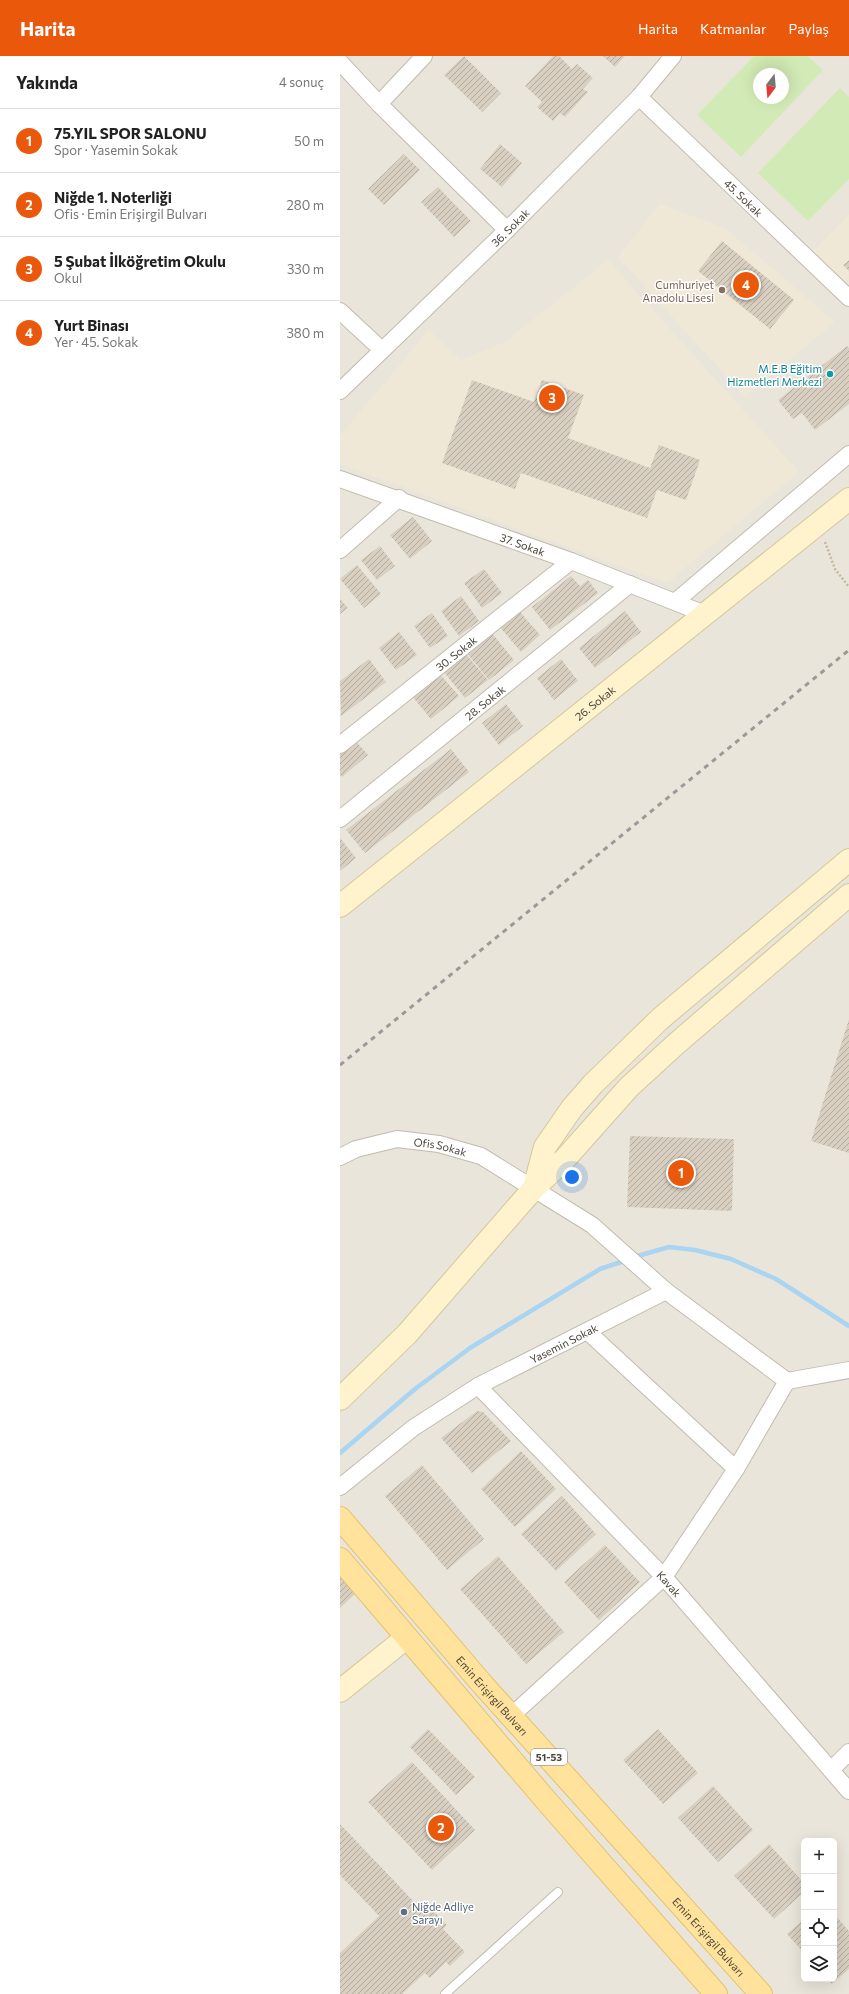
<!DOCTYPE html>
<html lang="tr">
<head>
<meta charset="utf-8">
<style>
  body { margin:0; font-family:Commissioner,sans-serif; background:#f6f6f6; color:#222 }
  .controls { position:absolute; right:12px; bottom:12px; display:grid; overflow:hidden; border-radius:6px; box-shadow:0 4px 16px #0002 }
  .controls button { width:36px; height:36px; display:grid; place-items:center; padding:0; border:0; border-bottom:1px solid #e0e0e0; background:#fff; color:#222; font:20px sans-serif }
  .compass { position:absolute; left:413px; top:12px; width:36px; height:36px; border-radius:50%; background:#fff; box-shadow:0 4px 16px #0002; rotate:196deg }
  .you { position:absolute; left:232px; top:1121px; width:14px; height:14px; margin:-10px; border:3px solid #fff; border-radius:50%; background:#1a73e8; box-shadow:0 0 0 6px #1a73e833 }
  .badge { display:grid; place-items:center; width:26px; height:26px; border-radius:50%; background:#ea580c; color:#fff; font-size:13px; font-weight:700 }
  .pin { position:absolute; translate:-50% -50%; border:2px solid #fff; box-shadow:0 1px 4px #0006 }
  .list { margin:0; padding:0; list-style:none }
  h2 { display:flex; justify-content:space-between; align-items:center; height:52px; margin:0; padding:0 16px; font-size:17px }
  h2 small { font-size:13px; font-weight:400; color:#767676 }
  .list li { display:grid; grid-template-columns:26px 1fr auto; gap:12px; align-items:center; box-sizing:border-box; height:64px; padding:0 16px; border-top:1px solid #e0e0e0 }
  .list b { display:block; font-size:15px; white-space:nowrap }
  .list p { margin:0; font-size:13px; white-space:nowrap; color:#767676 }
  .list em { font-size:13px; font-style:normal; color:#767676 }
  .icon { flex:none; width:22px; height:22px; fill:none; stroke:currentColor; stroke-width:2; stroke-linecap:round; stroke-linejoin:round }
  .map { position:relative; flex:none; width:509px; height:1938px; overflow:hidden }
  header { display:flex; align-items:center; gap:24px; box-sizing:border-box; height:56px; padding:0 20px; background:#ea580c; color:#fff }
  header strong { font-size:19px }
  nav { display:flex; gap:22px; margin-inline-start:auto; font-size:14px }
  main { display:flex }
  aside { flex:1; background:#fff }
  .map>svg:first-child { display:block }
</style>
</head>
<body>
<header>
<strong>Harita</strong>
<nav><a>Harita</a><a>Katmanlar</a><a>Paylaş</a></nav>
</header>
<main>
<aside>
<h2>Yakında<small>4 sonuç</small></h2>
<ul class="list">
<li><span class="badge">1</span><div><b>75.YIL SPOR SALONU</b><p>Spor · Yasemin Sokak</p></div><em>50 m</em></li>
<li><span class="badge">2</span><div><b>Niğde 1. Noterliği</b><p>Ofis · Emin Erişirgil Bulvarı</p></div><em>280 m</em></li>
<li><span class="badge">3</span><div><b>5 Şubat İlköğretim Okulu</b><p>Okul</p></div><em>330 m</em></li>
<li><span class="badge">4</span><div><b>Yurt Binası</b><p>Yer · 45. Sokak</p></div><em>380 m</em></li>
</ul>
</aside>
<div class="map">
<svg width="509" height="1938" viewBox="0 0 509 1938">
  <defs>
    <pattern id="building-hatch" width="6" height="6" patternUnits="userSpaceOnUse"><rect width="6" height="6" fill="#d8cfc1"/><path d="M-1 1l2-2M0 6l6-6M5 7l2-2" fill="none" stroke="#b1aa9e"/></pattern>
  </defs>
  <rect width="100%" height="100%" fill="#f6f3ec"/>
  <path fill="#eae5da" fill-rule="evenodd" d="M 0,0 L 509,0 L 509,1938 L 0,1938 ZM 419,18 L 443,18 L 443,42 L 419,42 ZM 464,1785 L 494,1785 L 494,1923 L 464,1923 Z"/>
  <path fill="#efe8d6" d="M 320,148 L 385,172 L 495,266 L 405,341 L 278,201 Z
    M 509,158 L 509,232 L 471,196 Z
    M 268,204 L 459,416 L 327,527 L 0,408 L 0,380 L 89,274 L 121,304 L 165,286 Z"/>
  <path fill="#d2eab5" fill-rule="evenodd" d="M 414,0 L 468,0 L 483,14 L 401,101 L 357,59 ZM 419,18 L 443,18 L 443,42 L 419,42 Z
    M 500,32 L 509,41 L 509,123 L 468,165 L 418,117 Z"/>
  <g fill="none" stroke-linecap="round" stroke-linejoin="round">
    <path stroke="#a9d4f2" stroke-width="4.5" d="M 294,1201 L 329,1191 L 355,1194 L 391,1203 L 436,1223 L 509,1270
      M 0,1397 L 75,1333 L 130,1292 L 260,1213 L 287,1204"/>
  </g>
  <path fill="url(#building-hatch)" d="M 124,0 L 161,37 L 142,56 L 104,19 Z
    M 213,0 L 219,0 L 232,13 L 237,8 L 253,22 L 243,33 L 248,36 L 225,61 L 220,57 L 213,65 L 197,51 L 202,46 L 185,30 Z
    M 263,0 L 285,0 L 275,11 Z
    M 160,88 L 182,107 L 162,131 L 140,113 Z
    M 64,98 L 80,114 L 44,149 L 28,133 Z
    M 98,131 L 131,165 L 114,181 L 81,146 Z
    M 382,185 L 454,244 L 430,273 L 358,215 Z
    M 509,204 L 509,215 L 503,209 Z
    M 507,290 L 509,292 L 509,348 L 475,374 L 462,357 L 453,363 L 438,344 Z
    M 132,324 L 194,346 L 202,324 L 244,339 L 228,382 L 310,412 L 319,389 L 360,404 L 346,444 L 317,434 L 307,462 L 181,417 L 175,433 L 102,407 Z
    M 73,461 L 92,485 L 70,503 L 50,479 Z
    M 40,490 L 55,510 L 37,524 L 21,504 Z
    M 17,509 L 41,538 L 24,552 L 0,523 Z
    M 144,513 L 162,537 L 142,552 L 124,527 Z
    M 231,520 L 240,530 L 248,524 L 258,537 L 210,574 L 192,551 Z
    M 121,540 L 139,565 L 119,580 L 101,555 Z
    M 0,543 L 8,552 L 0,558 Z
    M 179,555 L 200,579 L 181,596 L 160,571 Z
    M 285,555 L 301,576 L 255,612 L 239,592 Z
    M 92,557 L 108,580 L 90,592 L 74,570 Z
    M 59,576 L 77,599 L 56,614 L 39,592 Z
    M 151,576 L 174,604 L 149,624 L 126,596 Z
    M 125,597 L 148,624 L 125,642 L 103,615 Z
    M 29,603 L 46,626 L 1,660 L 0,625 Z
    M 221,603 L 238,625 L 214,644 L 197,622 Z
    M 98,616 L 119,640 L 91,663 L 71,639 Z
    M 166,648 L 183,670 L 159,689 L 142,667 Z
    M 14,683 L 28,699 L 2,721 L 0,719 L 0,696 Z
    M 111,693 L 129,716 L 25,797 L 6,774 Z
    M 0,782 L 16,802 L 0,815 Z
    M 509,963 L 509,1097 L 471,1085 Z
    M 290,1080 L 394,1083 L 392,1155 L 287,1151 Z
    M 137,1355 L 143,1356 L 171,1385 L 132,1417 L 101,1382 Z
    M 181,1395 L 216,1433 L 175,1471 L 141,1433 Z
    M 82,1409 L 144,1483 L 107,1514 L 45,1440 Z
    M 222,1440 L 256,1478 L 216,1515 L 181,1478 Z
    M 265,1489 L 300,1526 L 259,1564 L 224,1526 Z
    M 158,1500 L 224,1576 L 186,1608 L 120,1533 Z
    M 0,1515 L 18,1535 L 0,1552 Z
    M 88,1673 L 135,1721 L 116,1739 L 70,1691 Z
    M 318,1673 L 358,1717 L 323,1748 L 283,1704 Z
    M 72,1706 L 135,1774 L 92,1814 L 28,1746 Z
    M 373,1730 L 413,1774 L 378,1806 L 338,1762 Z
    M 0,1768 L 79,1851 L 84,1845 L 107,1869 L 103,1873 L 125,1896 L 110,1910 L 106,1906 L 90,1922 L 85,1917 L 62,1938 L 0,1938 L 0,1897 L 39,1860 L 0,1819 Z
    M 429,1788 L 464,1827 L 464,1836 L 434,1863 L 394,1820 Z
    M 494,1858 L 509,1875 L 509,1913 L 492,1928 L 487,1923 L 494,1923 Z
    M 464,1863 L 464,1897 L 447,1878 Z"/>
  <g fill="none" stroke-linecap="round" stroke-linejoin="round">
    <defs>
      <path id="lane" d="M 105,1938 L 218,1836"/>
      <g id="street">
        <path d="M 0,6 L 39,48 L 167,174"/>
        <path id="s1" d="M 299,41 L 509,242"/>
        <path d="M 39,48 L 84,0"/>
        <path d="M 0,255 L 42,294"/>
        <path id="s2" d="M 0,335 L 167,174 L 299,41 L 333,0"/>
        <path id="s3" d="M 0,423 L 231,505 L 365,558"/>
        <path d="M 0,494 L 59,442"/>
        <path d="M 336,545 L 509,398"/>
        <path id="s4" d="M 0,689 L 231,505"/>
        <path id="s5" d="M 0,763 L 290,528"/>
        <path id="s6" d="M 0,1101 L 16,1093 L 57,1083 L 99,1088 L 141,1100 L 252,1169 L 326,1235"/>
        <path d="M 247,1275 L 396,1413"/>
        <path d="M 447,1325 L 509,1314"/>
        <path id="s7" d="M 138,1330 L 324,1521 L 509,1735"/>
        <path id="s8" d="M 0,1431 L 73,1372 L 138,1330 L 326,1235 L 447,1325"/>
        <path d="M 171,1660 L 324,1521 L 396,1413 L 447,1325"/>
        <path d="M 491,1714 L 509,1696"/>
      </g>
      <g id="secondary">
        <path id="s9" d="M 0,850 L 509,443"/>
        <path d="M 194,1132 L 205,1091 L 232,1052 L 253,1028 L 320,963 L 509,804"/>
        <path d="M 0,1343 L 67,1278 L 194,1132 L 224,1104 L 289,1031 L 336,988 L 509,839"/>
        <path d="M 0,1635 L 66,1582"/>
      </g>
      <g id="primary">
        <path id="s10" d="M 0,1462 L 143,1629 L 421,1938"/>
        <path d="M 0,1503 L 210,1749 L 376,1938"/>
      </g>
    </defs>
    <use href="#lane" stroke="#c2bbae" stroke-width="10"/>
    <use href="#street" stroke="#c2bbae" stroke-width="18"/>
    <use href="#secondary" stroke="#d6c79b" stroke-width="24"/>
    <use href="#primary" stroke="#e6c16a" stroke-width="24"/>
    <path stroke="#c4b79f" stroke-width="2.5" stroke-dasharray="2 2" stroke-linecap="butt" d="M 485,486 L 495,513 L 509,531"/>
    <use href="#lane" stroke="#fff" stroke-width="8"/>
    <use href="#street" stroke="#fff" stroke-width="16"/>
    <use href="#secondary" stroke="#fff3cd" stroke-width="22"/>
    <use href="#primary" stroke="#ffe39c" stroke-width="22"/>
    <path stroke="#9a9a9a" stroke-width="3" stroke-dasharray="5 5" stroke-linecap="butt" d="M 0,1009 L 509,594"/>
  </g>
  <circle fill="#8d6e63" stroke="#fff" stroke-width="1.5" cx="382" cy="234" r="4"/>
  <circle fill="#0f9aa8" stroke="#fff" stroke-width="1.5" cx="490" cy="318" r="4"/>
  <circle fill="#5c6f8a" stroke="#fff" stroke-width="1.5" cx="64" cy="1856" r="4"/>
  <g text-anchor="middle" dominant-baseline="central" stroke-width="3" stroke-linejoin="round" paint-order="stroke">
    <rect fill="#fff" stroke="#817c74" stroke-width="1" x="191" y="1693" width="36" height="16" rx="3"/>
    <g font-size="10" font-weight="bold" fill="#4b4439">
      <text x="209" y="1701">51-53</text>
    </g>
    <g font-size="11" fill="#4b4439" stroke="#fff">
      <text stroke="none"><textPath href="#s1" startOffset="145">45. Sokak</textPath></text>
      <text stroke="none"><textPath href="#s2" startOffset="236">36. Sokak</textPath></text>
      <text stroke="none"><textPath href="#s3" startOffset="194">37. Sokak</textPath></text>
      <text stroke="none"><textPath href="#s4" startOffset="148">30. Sokak</textPath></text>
      <text stroke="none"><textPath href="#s5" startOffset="186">28. Sokak</textPath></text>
      <text stroke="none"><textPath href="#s9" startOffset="326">26. Sokak</textPath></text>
      <text stroke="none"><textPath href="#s6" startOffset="104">Ofis Sokak</textPath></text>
      <text stroke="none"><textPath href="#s8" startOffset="267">Yasemin Sokak</textPath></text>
      <text stroke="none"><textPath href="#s7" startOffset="275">Kavak</textPath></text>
      <text stroke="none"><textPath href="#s10" startOffset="234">Emin Erişirgil Bulvarı</textPath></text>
      <text stroke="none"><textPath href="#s10" startOffset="558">Emin Erişirgil Bulvarı</textPath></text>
    </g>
    <g font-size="11" fill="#785e54" stroke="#fff" text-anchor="end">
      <text x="374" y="228">Cumhuriyet<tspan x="374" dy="13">Anadolu Lisesi</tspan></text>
    </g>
    <g font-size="11" fill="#0d838f" stroke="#fff" text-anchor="end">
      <text x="482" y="312">M.E.B Eğitim<tspan x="482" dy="13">Hizmetleri Merkezi</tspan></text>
    </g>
    <g font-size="11" fill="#4e5e75" stroke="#fff" text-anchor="start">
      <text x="72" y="1850">Niğde Adliye<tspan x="72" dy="13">Sarayı</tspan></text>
    </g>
  </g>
</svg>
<div class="controls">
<button>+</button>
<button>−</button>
<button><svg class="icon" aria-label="locate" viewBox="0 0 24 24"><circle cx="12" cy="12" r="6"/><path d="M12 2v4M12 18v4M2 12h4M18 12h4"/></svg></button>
<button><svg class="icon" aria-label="layers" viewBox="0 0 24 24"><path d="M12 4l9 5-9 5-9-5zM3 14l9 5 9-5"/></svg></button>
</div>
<svg class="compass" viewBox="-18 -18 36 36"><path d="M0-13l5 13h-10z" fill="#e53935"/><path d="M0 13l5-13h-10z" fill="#767676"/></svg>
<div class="you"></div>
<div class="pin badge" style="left:341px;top:1117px">1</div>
<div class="pin badge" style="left:101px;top:1772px">2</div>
<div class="pin badge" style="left:212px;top:342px">3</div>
<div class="pin badge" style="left:406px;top:229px">4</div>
</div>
</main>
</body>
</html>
